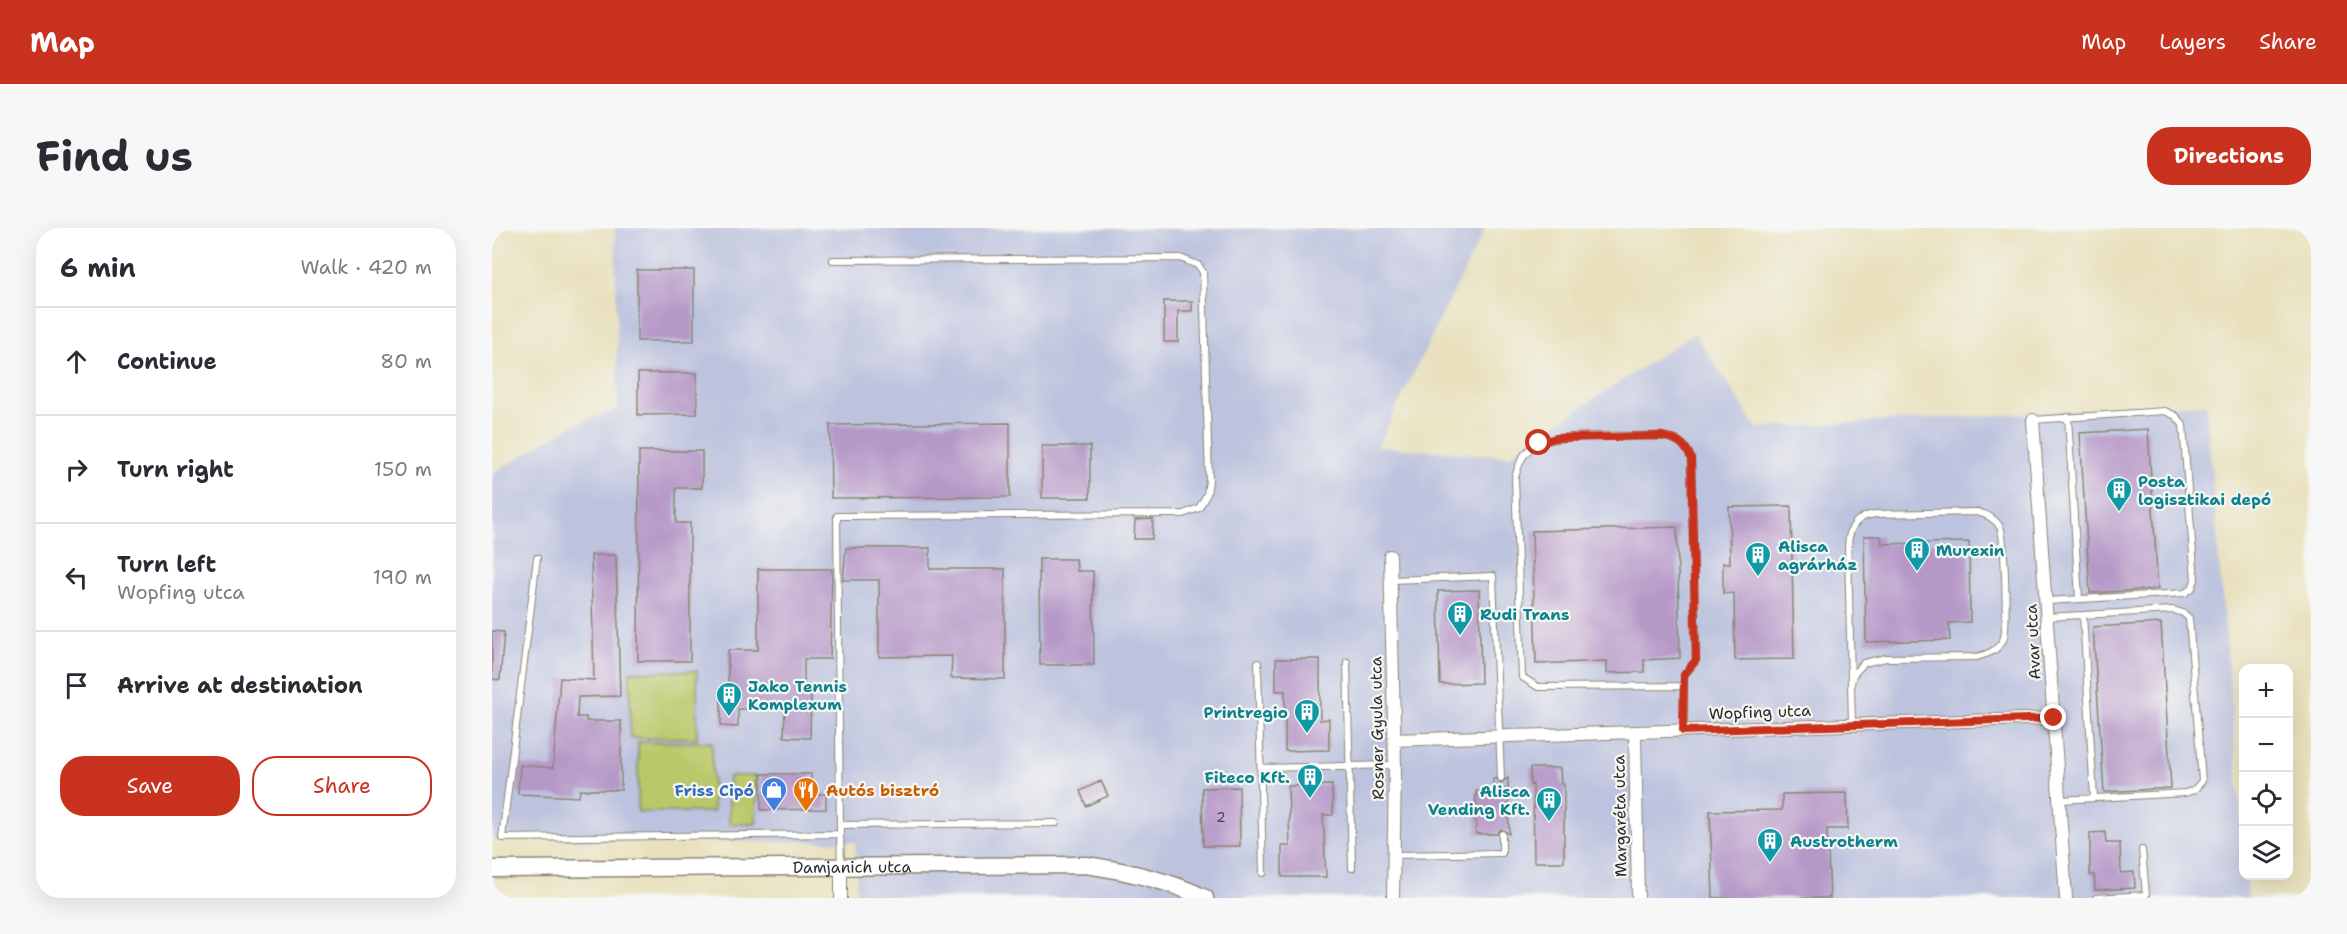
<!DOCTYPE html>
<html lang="en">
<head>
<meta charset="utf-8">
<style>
  body { margin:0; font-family:"Shantell Sans",sans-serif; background:#f7f7f7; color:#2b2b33 }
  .controls { position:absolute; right:18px; bottom:18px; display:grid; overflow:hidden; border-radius:12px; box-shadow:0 6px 24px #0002 }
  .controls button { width:54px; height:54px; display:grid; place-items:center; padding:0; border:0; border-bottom:2px solid #e1e1e2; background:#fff; color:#2b2b33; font:30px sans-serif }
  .stop { position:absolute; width:18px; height:18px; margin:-14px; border:4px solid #c8321e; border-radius:50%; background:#fff }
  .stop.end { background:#c8321e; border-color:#fff; box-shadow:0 2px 6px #0008 }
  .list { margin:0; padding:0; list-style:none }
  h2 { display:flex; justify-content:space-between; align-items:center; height:78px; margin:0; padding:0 24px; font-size:26px }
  h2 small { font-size:20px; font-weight:400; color:#7c7c81 }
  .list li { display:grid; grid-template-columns:39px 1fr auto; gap:18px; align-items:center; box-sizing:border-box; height:108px; padding:0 24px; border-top:2px solid #e1e1e2 }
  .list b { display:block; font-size:22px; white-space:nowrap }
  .list p { margin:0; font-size:20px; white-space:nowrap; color:#7c7c81 }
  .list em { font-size:20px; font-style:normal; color:#7c7c81 }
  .actions { display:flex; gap:12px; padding:18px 24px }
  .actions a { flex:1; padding:14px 0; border:2px solid #c8321e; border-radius:24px; text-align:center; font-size:21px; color:#c8321e }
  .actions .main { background:#c8321e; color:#fff }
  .icon { flex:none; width:33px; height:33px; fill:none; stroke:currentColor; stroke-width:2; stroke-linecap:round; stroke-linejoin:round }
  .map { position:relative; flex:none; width:1819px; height:670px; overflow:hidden; border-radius:24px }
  header { display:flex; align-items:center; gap:36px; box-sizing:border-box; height:84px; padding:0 30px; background:#c8321e; color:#fff }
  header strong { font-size:28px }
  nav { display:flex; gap:33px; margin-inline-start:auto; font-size:21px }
  .intro { display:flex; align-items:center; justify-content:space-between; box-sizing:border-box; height:144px; padding:0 36px }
  h1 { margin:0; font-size:42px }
  .button { padding:15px 27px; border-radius:24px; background:#c8321e; color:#fff; font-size:21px; font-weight:700 }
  main { display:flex; gap:36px; padding:0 36px }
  aside { flex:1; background:#fff; border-radius:24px; box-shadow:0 6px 24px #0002 }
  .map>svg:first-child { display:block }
</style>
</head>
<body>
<header>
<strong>Map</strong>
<nav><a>Map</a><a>Layers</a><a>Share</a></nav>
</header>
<div class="intro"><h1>Find us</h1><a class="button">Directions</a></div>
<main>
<aside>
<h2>6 min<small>Walk · 420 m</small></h2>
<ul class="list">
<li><svg class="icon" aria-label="ahead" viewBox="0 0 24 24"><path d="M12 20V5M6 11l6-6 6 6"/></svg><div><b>Continue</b></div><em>80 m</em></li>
<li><svg class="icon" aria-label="right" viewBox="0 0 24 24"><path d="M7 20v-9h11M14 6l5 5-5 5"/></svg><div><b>Turn right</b></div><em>150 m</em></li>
<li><svg class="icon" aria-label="left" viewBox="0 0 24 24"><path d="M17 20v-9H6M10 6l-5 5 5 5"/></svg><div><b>Turn left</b><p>Wopfing utca</p></div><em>190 m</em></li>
<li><svg class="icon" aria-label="arrive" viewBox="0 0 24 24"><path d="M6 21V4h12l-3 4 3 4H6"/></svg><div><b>Arrive at destination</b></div></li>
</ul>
<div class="actions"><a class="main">Save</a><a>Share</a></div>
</aside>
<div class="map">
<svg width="1819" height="670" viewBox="0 0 1819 670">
  <rect width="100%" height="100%" fill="#f6f6f2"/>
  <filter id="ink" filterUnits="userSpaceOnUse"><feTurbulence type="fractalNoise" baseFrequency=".0167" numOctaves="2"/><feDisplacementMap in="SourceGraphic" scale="12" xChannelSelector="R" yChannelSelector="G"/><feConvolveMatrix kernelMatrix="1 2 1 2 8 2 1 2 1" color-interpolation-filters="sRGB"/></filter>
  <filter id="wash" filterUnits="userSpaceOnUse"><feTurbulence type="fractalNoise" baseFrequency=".008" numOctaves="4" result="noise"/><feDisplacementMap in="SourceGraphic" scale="24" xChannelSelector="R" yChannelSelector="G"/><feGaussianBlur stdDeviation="1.35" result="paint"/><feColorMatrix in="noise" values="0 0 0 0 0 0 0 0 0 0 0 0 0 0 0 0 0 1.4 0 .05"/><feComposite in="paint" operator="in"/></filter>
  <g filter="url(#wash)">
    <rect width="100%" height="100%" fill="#e9e1bd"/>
    <path fill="#bdc3de" d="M 123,0 L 993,1 L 885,219 L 1016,228 L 1202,105 L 1265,200 L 1714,176 L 1751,616 L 1752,648 L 1754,648 L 1756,670 L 365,670 L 363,614 L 0,611 L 0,246 L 76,200 L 126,181 Z"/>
    <path fill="#bbc86a" stroke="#737a4a" stroke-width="1.5" d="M 205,443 L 205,510 L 138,510 L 138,444 Z
      M 146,514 L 220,514 L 221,584 L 146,584 Z
      M 237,548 L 265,548 L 264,596 L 237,596 Z"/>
    <g id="blocks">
      <path fill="#b698c7" d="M 145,42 L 202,42 L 202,113 L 145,113 Z
        M 672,73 L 700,73 L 700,83 L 686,83 L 686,114 L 672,114 Z
        M 146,145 L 205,145 L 205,186 L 146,187 Z
        M 518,195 L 518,269 L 339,270 L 338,197 Z
        M 1656,201 L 1666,361 L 1598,365 L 1588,205 Z
        M 550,218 L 598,218 L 598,270 L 550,270 Z
        M 147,223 L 210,223 L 210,260 L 184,260 L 184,295 L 198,295 L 198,433 L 146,433 Z
        M 1299,278 L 1302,431 L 1243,432 L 1242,365 L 1231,366 L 1231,335 L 1238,335 L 1237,279 Z
        M 661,291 L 660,311 L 642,311 L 643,292 Z
        M 1185,299 L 1188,430 L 1152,432 L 1152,444 L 1115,445 L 1115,433 L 1044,436 L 1040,303 Z
        M 1372,308 L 1389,308 L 1390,316 L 1477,314 L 1478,394 L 1457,395 L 1458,412 L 1374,414 Z
        M 354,320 L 438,320 L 438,341 L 513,341 L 513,451 L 459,450 L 460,428 L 387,429 L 387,352 L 351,352 Z
        M 99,327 L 124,327 L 128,468 L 86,469 L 85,489 L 94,489 L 94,493 L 129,493 L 129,562 L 88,562 L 87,569 L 26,566 L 28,537 L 61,540 L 68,450 L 102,452 Z
        M 547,331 L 584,331 L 585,343 L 601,343 L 602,437 L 548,437 Z
        M 266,341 L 340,341 L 338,431 L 312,431 L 312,461 L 319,461 L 318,510 L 292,509 L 293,481 L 246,481 L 246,499 L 229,498 L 229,465 L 236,465 L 236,422 L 266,422 Z
        M 987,362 L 989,455 L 948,456 L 946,363 Z
        M 1669,395 L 1679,560 L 1612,564 L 1601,399 Z
        M 0,403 L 12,404 L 8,452 L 0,451 Z
        M 784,431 L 828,431 L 828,492 L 837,491 L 837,522 L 793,523 L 793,463 L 784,463 Z
        M 1038,540 L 1068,540 L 1069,556 L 1072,556 L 1072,634 L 1042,634 L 1041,556 L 1038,557 Z
        M 269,546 L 319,546 L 320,566 L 334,566 L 334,581 L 269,582 Z
        M 1004,550 L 1009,555 L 1016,550 L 1017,606 L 1009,601 L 1005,606 L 984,606 L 984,563 L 1001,563 L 1001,551 Z
        M 609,553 L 616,568 L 594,578 L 588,563 Z
        M 840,557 L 841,587 L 831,587 L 834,649 L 790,649 L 790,618 L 798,618 L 796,558 Z
        M 747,559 L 748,618 L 711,618 L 710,560 Z
        M 1355,565 L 1356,601 L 1335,601 L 1338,670 L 1221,670 L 1218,583 L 1290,582 L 1290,566 Z
        M 1613,604 L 1614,615 L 1628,615 L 1629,645 L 1642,644 L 1643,660 L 1603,662 L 1602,647 L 1598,647 L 1598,605 Z"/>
    </g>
  </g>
  <g filter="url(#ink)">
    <use href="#blocks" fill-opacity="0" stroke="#8a8674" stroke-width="1.5"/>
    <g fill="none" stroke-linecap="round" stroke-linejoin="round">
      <defs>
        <path id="lane" d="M 341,32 L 688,30 L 706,37 L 711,44 L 717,252 L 715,266 L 707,280 L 691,286 L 345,288 L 348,606
          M 1576,189 L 1587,371
          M 1541,192 L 1673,183 L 1684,188 L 1691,197 L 1703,352 L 1700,360 L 1693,365 L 1555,373
          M 45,330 L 10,610 L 348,606 L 349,637
          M 899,352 L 1001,348 L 1009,550
          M 1591,387 L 1602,570
          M 1555,389 L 1681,382 L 1691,385 L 1697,390 L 1710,553 L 1702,562 L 1693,565 L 1568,572
          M 855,434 L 860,640
          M 766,435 L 771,645
          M 1359,456 L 1356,318 C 1357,299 1364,288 1384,286 L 1485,284 C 1494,286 1503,290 1508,299 C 1513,310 1516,401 1511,412 C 1505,423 1496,426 1484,429 L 1394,430 L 1372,435 L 1361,447 L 1359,456 L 1360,496
          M 1192,502 L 1192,447 L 1204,432 L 1199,230 C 1192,214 1185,211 1169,208 C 1139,209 1071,204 1046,216 C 1031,223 1027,235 1023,250 L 1030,449 L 1046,459 L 1192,458
          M 769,540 L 903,537
          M 348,597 L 564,595
          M 903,627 L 1010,625 L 1010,606
          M 1604,670 L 1654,667 L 1650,622"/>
        <path id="street" d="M 1541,192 L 1574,670
          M 898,328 L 903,537 L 901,670
          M 1143,504 L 1146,670
          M 902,512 L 1562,490
          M 349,637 L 349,670"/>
        <g id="secondary">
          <path id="s1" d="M 0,641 L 594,637 C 635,643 676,652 713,670"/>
        </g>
      </defs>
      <use href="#lane" stroke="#8a8674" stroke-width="8"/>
      <use href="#street" stroke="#8a8674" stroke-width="14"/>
      <use href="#secondary" stroke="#8a8674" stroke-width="19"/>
      <use href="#lane" stroke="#fff" stroke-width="6"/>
      <use href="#street" stroke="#fff" stroke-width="12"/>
      <use href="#secondary" stroke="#fff" stroke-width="16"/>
    </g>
  </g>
  <g fill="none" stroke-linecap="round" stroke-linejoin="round" filter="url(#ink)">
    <path stroke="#c8321e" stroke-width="8" d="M 1047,215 L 1064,210 L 1169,208 C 1185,211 1192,214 1199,230 L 1204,432 L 1192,447 L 1191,503 L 1562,490"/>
  </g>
  <defs>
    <symbol id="building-pin" viewBox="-11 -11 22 30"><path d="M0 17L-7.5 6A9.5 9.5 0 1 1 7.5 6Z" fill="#0f9aa8" stroke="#f6f6f2"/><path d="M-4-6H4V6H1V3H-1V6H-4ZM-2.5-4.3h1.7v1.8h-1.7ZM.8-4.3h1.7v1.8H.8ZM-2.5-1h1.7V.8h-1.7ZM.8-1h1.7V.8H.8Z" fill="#fff"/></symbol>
    <symbol id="shop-pin" viewBox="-11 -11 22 30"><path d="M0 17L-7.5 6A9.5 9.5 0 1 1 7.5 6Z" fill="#3f7fe0" stroke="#f6f6f2"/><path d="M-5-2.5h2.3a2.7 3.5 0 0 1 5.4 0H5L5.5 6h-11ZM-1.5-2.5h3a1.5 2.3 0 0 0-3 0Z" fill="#fff"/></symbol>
    <symbol id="restaurant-pin" viewBox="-11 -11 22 30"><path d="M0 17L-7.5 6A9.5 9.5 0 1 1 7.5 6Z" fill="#e8710a" stroke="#f6f6f2"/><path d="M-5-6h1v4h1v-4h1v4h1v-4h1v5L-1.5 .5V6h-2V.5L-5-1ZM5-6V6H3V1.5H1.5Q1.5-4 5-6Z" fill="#fff"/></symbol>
  </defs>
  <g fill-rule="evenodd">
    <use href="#building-pin" x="1612" y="247" width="30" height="40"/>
    <use href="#building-pin" x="1410" y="307" width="30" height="40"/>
    <use href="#building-pin" x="1251" y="312" width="30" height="40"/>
    <use href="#building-pin" x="953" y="371" width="30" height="40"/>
    <use href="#building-pin" x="222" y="452" width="30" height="40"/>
    <use href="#building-pin" x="800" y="469" width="30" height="40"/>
    <use href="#building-pin" x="803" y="534" width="30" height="40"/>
    <use href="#shop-pin" x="267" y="547" width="30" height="40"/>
    <use href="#restaurant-pin" x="299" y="547" width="30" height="40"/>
    <use href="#building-pin" x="1042" y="557" width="30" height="40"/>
    <use href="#building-pin" x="1263" y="598" width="30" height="40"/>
  </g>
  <g text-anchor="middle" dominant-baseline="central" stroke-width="4.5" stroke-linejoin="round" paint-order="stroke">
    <g font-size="14" fill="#4e4652">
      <text x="729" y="589">2</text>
    </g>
    <g font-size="16" font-weight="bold" fill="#0d838f" stroke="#f6f6f2" text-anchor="start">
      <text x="1646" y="253">Posta<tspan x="1646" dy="18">logisztikai depó</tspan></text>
      <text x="1286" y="318">Alisca<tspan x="1286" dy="18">agrárház</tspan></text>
      <text x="1444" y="322">Murexin</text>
      <text x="988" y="386">Rudi Trans</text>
      <text x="256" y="458">Jako Tennis<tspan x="256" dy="18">Komplexum</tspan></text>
      <text x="796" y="484" text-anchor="end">Printregio</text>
      <text x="798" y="549" text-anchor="end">Fiteco Kft.</text>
      <text x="1038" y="563" text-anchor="end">Alisca<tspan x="1038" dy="18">Vending Kft.</tspan></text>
      <text x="1298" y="613">Austrotherm</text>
    </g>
    <g font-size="16" fill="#2b2b2b" stroke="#f6f6f2">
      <text transform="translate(1541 414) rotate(-93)">Avar utca</text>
      <text transform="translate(1268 484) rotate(-2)">Wopfing utca</text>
      <text transform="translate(885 500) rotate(-91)">Rosner Gyula utca</text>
      <text transform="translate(1128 588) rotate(-91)">Margaréta utca</text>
      <text stroke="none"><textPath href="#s1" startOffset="360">Damjanich utca</textPath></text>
    </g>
    <g font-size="16" font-weight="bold" fill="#366cbe" stroke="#f6f6f2" text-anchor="end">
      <text x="262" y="562">Friss Cipó</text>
    </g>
    <g font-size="16" font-weight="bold" fill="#c56008" stroke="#f6f6f2" text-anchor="start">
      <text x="334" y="562">Autós bisztró</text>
    </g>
  </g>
</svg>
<div class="controls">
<button>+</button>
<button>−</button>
<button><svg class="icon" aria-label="locate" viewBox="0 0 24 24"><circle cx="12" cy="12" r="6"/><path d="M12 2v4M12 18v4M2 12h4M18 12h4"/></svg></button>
<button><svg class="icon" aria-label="layers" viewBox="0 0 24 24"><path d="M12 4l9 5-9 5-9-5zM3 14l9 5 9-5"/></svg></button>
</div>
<div class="stop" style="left:1047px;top:215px"></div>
<div class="stop end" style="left:1562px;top:490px"></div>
</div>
</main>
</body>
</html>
